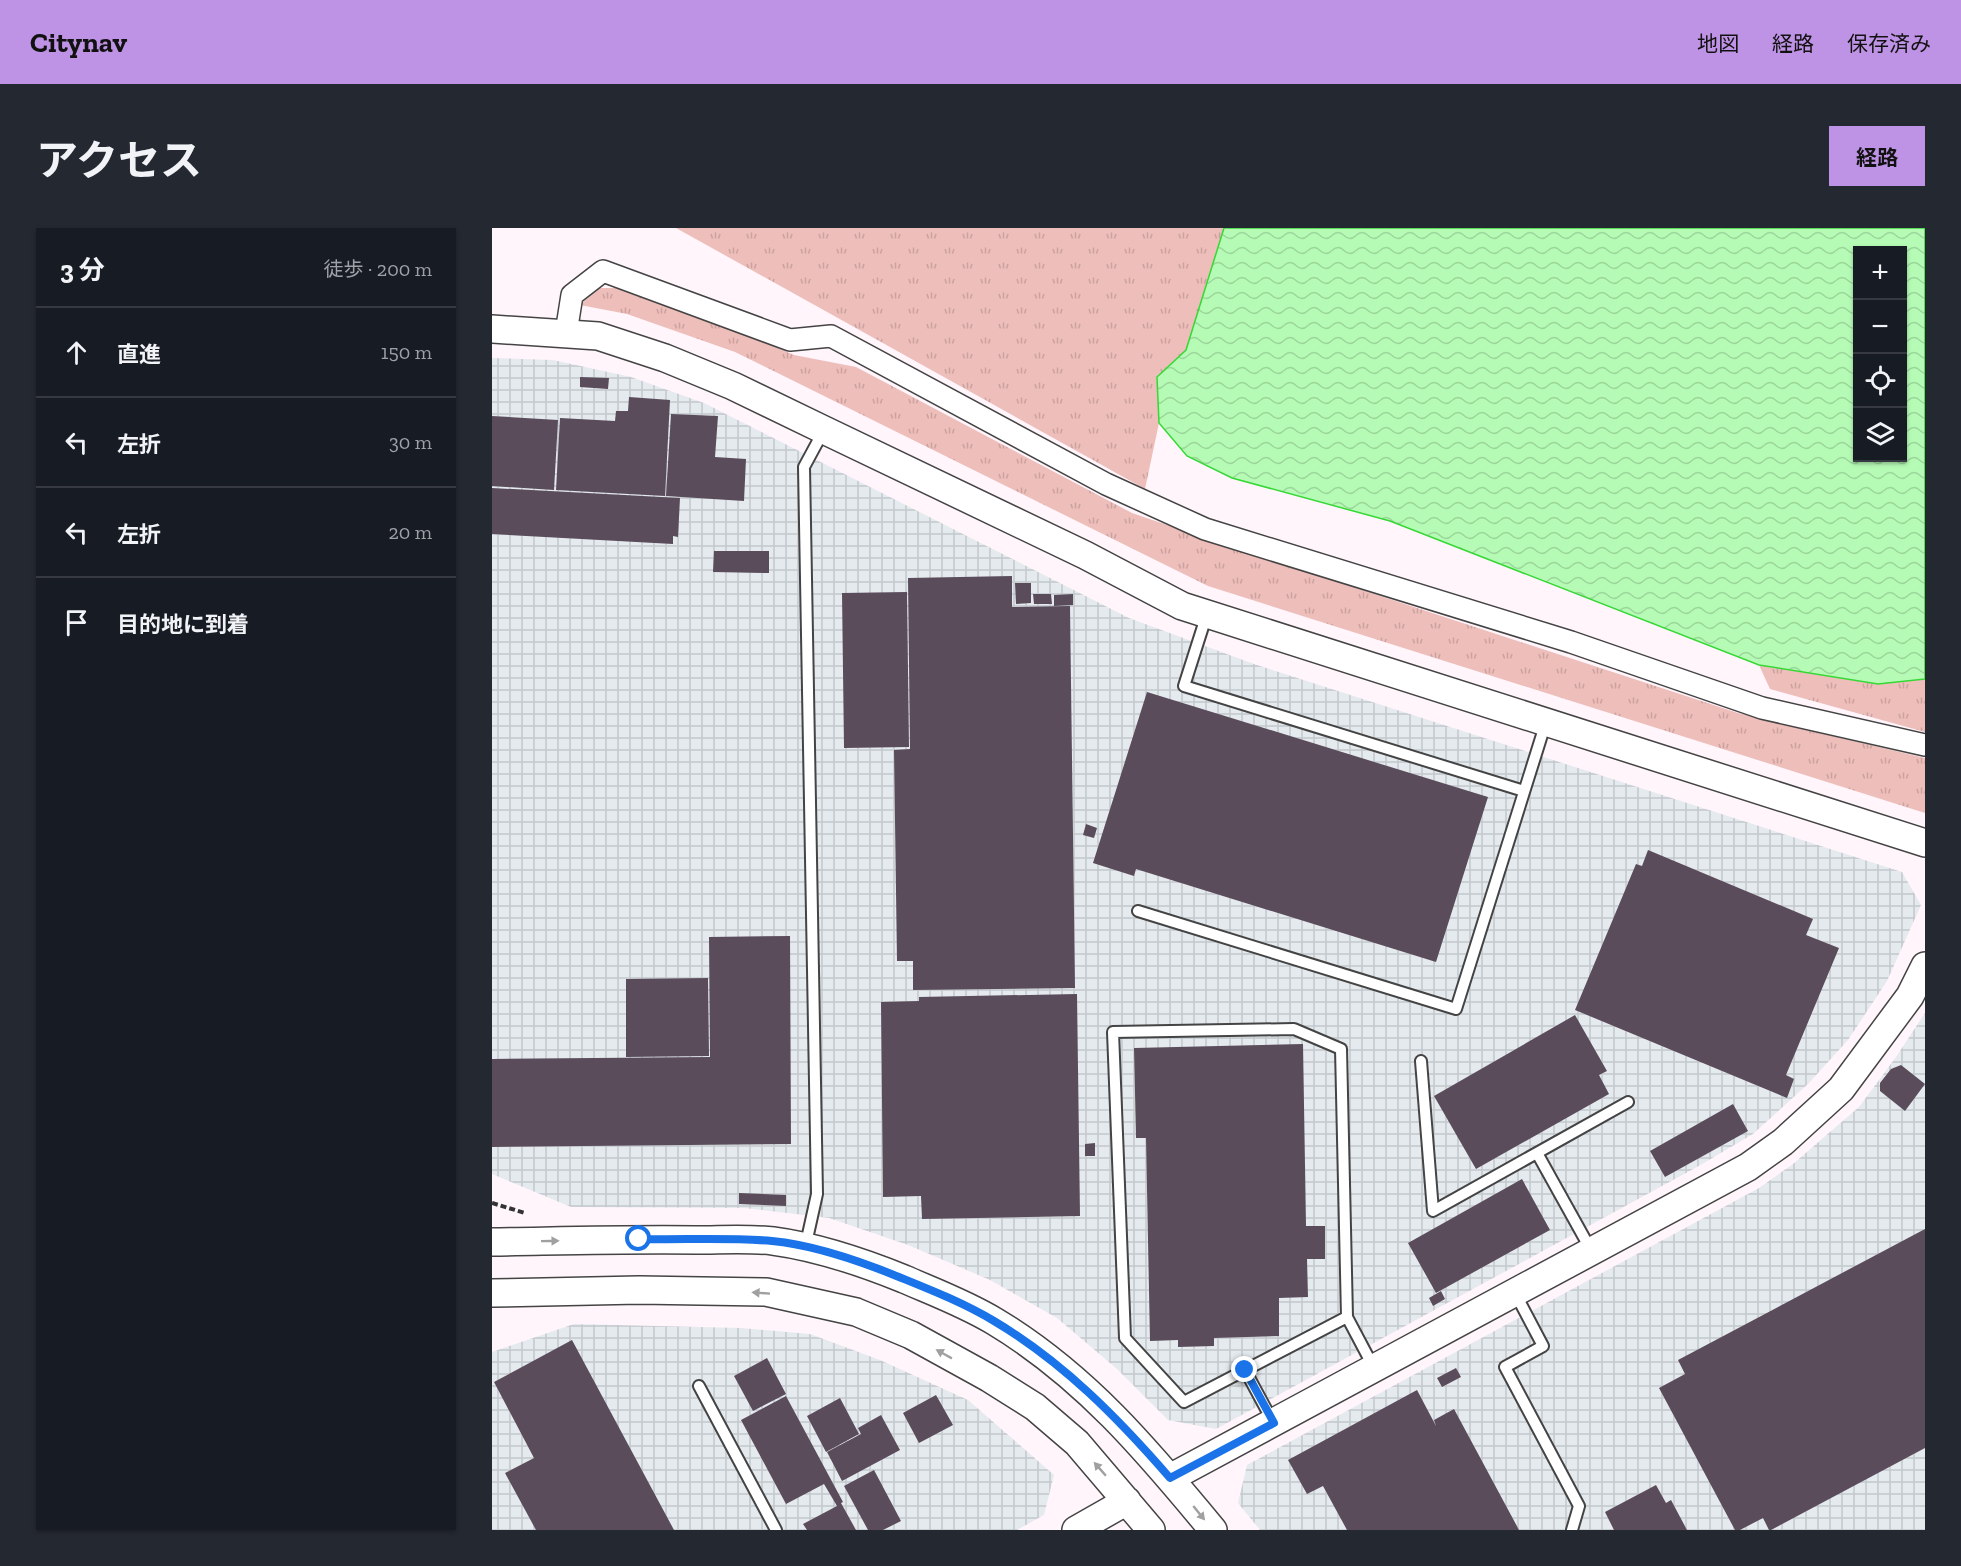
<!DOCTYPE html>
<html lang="ja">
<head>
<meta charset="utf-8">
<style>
  body { margin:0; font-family:"Zilla Slab","Noto Sans JP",serif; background:#242831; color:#f1f3f6 }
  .controls { position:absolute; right:18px; top:18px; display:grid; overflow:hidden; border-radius:0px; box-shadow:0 2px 4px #0004 }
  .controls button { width:54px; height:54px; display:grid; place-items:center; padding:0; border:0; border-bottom:2px solid #363941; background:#171b24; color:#f1f3f6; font:30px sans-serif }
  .stop { position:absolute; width:18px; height:18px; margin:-14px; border:4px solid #1a73e8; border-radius:50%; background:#fff }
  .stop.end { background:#1a73e8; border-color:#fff; box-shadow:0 2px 6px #0008 }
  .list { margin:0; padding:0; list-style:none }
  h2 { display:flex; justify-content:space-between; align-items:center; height:78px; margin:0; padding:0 24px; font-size:26px }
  h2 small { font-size:20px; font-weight:400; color:#9ea1a6 }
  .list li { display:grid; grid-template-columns:39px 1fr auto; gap:18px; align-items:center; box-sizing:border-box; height:90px; padding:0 24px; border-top:2px solid #363941 }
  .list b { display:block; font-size:22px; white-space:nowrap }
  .list em { font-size:20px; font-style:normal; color:#9ea1a6 }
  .icon { flex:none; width:33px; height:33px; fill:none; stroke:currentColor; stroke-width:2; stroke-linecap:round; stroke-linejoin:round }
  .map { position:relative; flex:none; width:1433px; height:1302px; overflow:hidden; border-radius:0px }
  header { display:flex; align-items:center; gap:36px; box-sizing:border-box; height:84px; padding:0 30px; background:#be92e4; color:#111 }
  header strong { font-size:28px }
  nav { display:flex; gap:33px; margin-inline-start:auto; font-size:21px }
  .intro { display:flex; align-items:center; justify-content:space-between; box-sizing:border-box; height:144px; padding:0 36px }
  h1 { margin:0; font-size:42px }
  .button { padding:15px 27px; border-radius:0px; background:#be92e4; color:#111; font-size:21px; font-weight:700 }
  main { display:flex; gap:36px; padding:0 36px }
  aside { flex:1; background:#171b24; border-radius:0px; box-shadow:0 2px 4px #0004 }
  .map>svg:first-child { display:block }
</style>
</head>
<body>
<header>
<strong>Citynav</strong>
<nav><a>地図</a><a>経路</a><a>保存済み</a></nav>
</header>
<div class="intro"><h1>アクセス</h1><a class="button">経路</a></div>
<main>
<aside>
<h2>3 分<small>徒歩 · 200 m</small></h2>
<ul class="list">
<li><svg class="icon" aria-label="ahead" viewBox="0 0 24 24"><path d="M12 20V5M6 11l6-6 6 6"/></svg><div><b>直進</b></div><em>150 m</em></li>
<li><svg class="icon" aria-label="left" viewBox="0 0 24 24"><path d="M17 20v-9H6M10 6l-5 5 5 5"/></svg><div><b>左折</b></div><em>30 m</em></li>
<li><svg class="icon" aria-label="left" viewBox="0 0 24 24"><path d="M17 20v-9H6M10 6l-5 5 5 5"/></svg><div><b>左折</b></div><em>20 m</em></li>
<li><svg class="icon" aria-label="arrive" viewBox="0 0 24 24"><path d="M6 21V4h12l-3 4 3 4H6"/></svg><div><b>目的地に到着</b></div></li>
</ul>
</aside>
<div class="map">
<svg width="1433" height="1302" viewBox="0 0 1433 1302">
  <defs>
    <pattern id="industrial-grid" width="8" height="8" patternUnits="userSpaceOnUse" patternTransform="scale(1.5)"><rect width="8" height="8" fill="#e5eaef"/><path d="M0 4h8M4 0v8" fill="none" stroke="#c3c8cc"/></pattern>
    <pattern id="grass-tufts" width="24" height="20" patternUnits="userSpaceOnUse" patternTransform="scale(1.5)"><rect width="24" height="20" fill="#eebeba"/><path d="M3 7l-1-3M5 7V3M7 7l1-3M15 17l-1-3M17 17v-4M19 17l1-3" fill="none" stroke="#cba29f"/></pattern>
    <pattern id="water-waves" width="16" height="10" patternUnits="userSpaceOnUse" patternTransform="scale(1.5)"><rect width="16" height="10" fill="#b6fbb5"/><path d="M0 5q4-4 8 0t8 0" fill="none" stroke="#9bd69b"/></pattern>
  </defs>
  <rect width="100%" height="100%" fill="#fff5fb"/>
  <path fill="url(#industrial-grid)" d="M 0,130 L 61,132 L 139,149 L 212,175 L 637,390 L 762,436 L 1410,644 L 1429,677 L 1395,753 L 1356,812 L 1316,856 L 1261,906 L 1205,939 L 724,1201 L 676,1192 L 625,1141 L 565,1090 L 498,1052 L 416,1017 L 337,990 L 252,980 L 79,979 L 0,946 Z
    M 1433,785 L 1433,1302 L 768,1302 L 746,1275 L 755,1237 L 1267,960 L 1301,936 L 1367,879 L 1404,829 Z
    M 82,1096 L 249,1100 L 318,1106 L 388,1132 L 476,1172 L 562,1247 L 552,1287 L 525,1302 L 0,1302 L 0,1124 Z"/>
  <path fill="url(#grass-tufts)" d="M 184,0 L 732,0 L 694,122 L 665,149 L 667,195 L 653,261 Z
    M 107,60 L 129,60 L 229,95 L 302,127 L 364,139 L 640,285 L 757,325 L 1246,485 L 1433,530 L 1433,585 L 716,358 L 243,124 L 135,86 L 88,77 Z
    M 1267,437 L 1386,456 L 1433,451 L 1433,504 L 1278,461 Z"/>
  <path fill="url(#water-waves)" stroke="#36d836" stroke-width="1.5" fill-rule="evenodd" d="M 732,0 L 1433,0 L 1433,451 L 1386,456 L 1267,437 L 898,293 L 740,250 L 695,228 L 667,195 L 665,149 L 694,122 ZM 1366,22 L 1410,22 L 1410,230 L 1366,230 Z"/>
  <path fill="#5a4c5b" d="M 88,149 L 117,150 L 116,161 L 88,159 Z
    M 137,169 L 178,172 L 173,268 L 64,262 L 68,190 L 123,193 L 124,183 L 136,183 Z
    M 179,186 L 226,188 L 223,229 L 254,231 L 252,273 L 174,268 Z
    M 0,188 L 66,192 L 62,262 L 0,258 Z
    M 0,260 L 188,270 L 186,309 L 181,308 L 181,316 L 0,306 Z
    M 222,323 L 277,323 L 277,345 L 221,344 Z
    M 520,348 L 520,379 L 578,378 L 583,760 L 421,762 L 421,733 L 405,733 L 402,522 L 418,521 L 416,350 Z
    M 523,355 L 539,355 L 539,375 L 524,376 Z
    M 415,364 L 417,519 L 352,520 L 350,365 Z
    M 541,366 L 559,366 L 560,376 L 542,376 Z
    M 581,366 L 581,377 L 562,378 L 562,367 Z
    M 655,464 L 996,569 L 944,734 L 644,641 L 642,648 L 601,635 Z
    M 594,596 L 605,600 L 602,610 L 591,607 Z
    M 1156,622 L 1321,691 L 1314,707 L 1347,720 L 1294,847 L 1302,851 L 1295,870 L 1083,782 L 1144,636 L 1150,638 Z
    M 298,708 L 299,916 L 0,919 L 0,831 L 218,829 L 217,709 Z
    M 216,750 L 217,828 L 134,829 L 134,751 Z
    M 585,766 L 588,988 L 430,991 L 429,968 L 391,969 L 389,774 L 427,773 L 427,769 Z
    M 1083,787 L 1115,843 L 1107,847 L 1117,866 L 984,941 L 942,868 Z
    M 811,816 L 814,998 L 833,998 L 833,1031 L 815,1031 L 816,1069 L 787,1070 L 787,1108 L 722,1110 L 722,1118 L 686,1119 L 686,1112 L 658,1113 L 654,910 L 644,910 L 642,820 Z
    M 1409,837 L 1433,856 L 1413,883 L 1388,863 L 1388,855 L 1399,841 Z
    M 1241,876 L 1256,903 L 1173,949 L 1158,923 Z
    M 603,915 L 603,928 L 593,928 L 593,916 Z
    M 1030,951 L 1058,1002 L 944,1065 L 916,1015 Z
    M 247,965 L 294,967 L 294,978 L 247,976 Z
    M 1433,1001 L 1433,1220 L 1279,1302 L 1277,1302 L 1271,1290 L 1248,1302 L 1243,1302 L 1167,1160 L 1193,1146 L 1186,1132 Z
    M 949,1063 L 953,1071 L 941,1078 L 937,1070 Z
    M 80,1112 L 182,1302 L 44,1302 L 13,1245 L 42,1230 L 2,1154 Z
    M 275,1130 L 294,1166 L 261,1183 L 242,1148 Z
    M 964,1140 L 969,1149 L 950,1159 L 945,1150 Z
    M 925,1162 L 944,1198 L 942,1192 L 962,1181 L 1027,1302 L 855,1302 L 831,1258 L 815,1266 L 796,1232 Z
    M 444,1167 L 461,1197 L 427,1215 L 411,1185 Z
    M 294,1168 L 351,1274 L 349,1275 L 364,1302 L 315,1302 L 311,1296 L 345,1278 L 332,1256 L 294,1276 L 249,1192 Z
    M 348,1170 L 367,1206 L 334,1224 L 315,1188 Z
    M 389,1187 L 408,1222 L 350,1253 L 335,1224 L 369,1206 L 366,1200 Z
    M 382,1242 L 409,1293 L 391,1302 L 376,1302 L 352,1258 Z
    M 1164,1257 L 1174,1275 L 1179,1272 L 1195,1302 L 1122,1302 L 1113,1284 Z"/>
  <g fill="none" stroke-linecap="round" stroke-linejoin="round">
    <defs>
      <path id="service" d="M 715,386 L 692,458 L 1032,563
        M 646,683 L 964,781 L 1054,494
        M 929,833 L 941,983 L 1136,874
        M 1045,925 L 1099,1022
        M 313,1020 L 325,966 L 312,239 L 332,202
        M 1023,1065 L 1051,1118 L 1013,1139 L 1087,1278 L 1080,1302
        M 855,1089 L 692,1174 L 633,1110 L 621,804 L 802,801 L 849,821 L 855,1089 L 882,1140
        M 753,1142 L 781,1194
        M 207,1158 L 284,1302"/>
      <path id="minor" d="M 74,105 L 80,67 L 111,43 L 298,112 L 339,108 L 614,256 L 713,301 L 1079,414 L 1270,480 L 1433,517"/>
      <path id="tertiary" d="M 0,101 L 106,108 L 173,130 L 241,158 L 332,202 L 593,327 L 690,378 L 1433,615
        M 0,1014 C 68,1013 136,1011 204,1012 C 229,1012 256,1010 281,1013 C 326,1019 370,1034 412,1051 C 442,1064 474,1076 502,1093 C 592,1147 655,1222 721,1302
        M 0,1065 L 147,1062 L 274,1064 L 364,1084 L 419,1107 L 497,1150 L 543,1179 L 585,1215 L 659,1302
        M 678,1250 L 1256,939 L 1291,914 L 1349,861 L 1418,768 L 1433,738
        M 584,1302 L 635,1273"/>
    </defs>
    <use href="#service" stroke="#444" stroke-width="14"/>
    <use href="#minor" stroke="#444" stroke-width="24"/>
    <use href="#tertiary" stroke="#444" stroke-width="30"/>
    <path stroke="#333" stroke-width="4" stroke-dasharray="6 3" stroke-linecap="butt" d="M 0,975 L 33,985"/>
    <use href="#service" stroke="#fff" stroke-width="10"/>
    <use href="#minor" stroke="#fff" stroke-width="21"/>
    <use href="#tertiary" stroke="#fff" stroke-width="27"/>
  </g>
  <defs><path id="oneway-solid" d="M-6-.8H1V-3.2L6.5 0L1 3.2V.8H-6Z" transform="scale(1.5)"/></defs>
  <g fill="#a0a0a0">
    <use href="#oneway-solid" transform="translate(58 1013) rotate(-1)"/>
    <use href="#oneway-solid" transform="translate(269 1065) rotate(-176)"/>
    <use href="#oneway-solid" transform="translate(452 1126) rotate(-151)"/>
    <use href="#oneway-solid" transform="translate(608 1241) rotate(-131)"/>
    <use href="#oneway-solid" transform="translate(707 1285) rotate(51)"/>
  </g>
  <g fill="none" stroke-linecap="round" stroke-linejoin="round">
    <path stroke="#1a73e8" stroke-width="8" d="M 147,1011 C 191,1012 236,1009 280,1013 C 322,1017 368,1033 407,1049 C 439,1062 472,1075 502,1093 C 571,1134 626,1190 678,1250 L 782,1195 L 753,1142"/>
  </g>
</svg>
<div class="controls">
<button>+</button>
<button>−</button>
<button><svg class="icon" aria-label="locate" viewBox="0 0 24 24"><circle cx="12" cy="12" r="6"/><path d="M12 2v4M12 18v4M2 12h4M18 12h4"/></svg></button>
<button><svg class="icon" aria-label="layers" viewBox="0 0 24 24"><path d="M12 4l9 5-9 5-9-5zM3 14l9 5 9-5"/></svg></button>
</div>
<div class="stop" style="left:147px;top:1011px"></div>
<div class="stop end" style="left:753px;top:1142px"></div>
</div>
</main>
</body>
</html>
